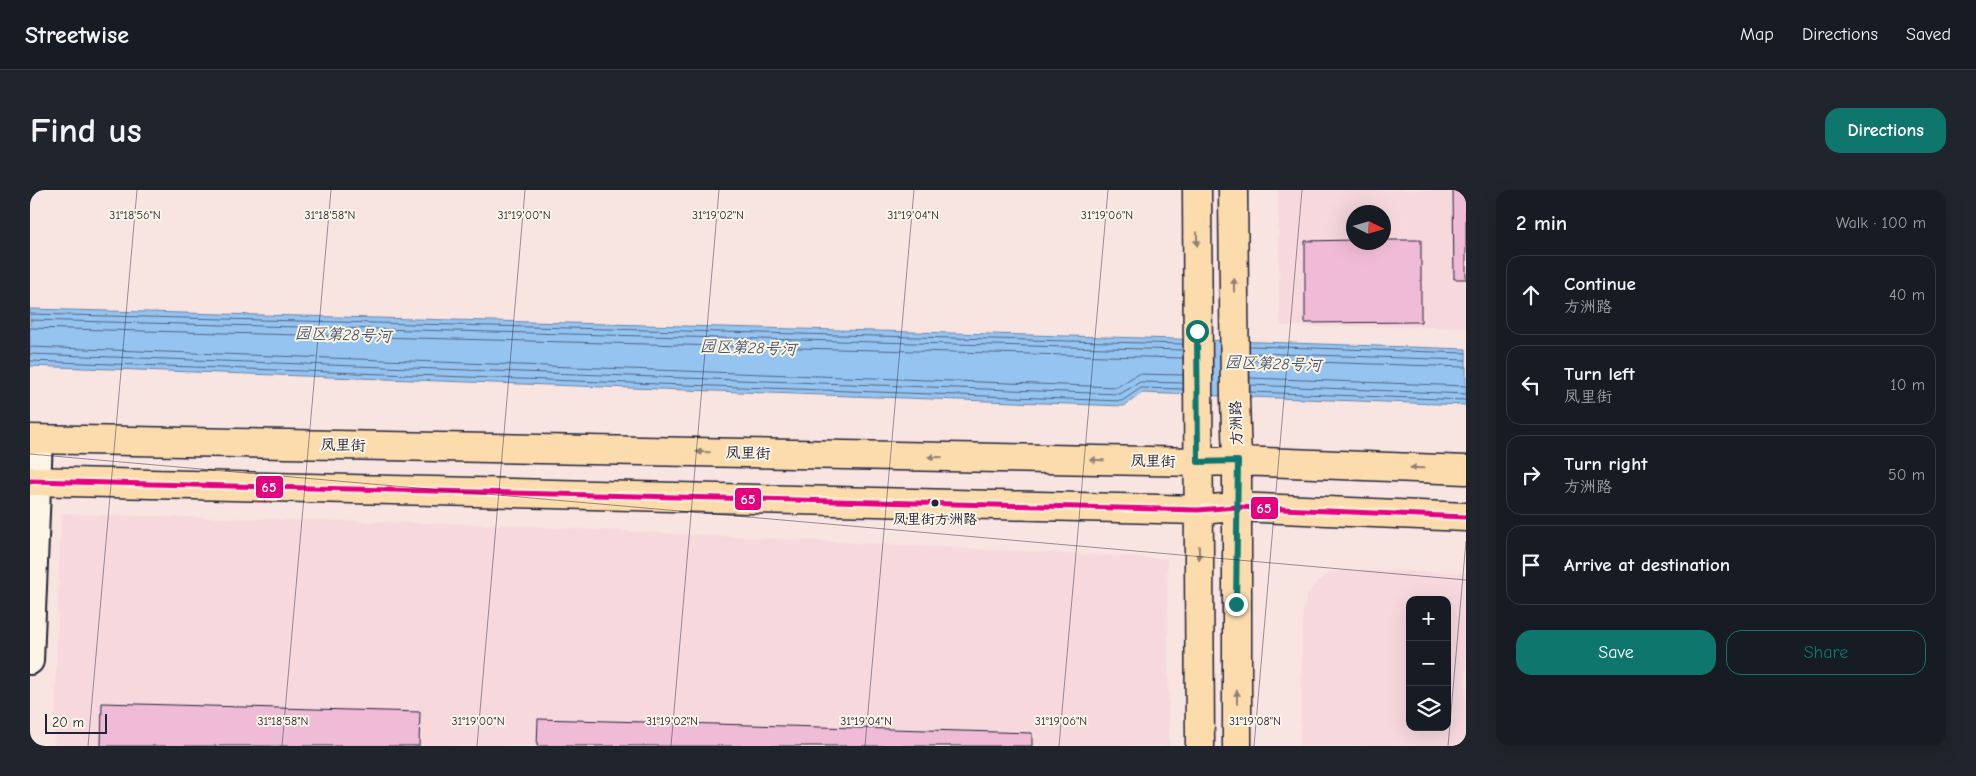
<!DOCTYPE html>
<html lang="en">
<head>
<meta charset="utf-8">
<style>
  body { margin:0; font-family:"Comic Neue","LXGW WenKai TC",sans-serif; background:#20242c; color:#f1f3f6 }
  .controls { position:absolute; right:15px; bottom:15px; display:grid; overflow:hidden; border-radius:10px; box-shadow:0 5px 20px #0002 }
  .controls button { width:45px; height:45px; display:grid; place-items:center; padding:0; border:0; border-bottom:1px solid #363941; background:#171b24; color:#f1f3f6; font:25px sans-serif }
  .compass { position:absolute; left:1316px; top:15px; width:45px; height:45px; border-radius:50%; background:#171b24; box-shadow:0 5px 20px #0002; rotate:95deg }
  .scale { position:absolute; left:15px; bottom:12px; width:62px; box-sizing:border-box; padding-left:5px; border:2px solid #22223b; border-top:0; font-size:14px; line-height:18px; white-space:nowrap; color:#22223b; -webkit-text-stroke:4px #fcf5e5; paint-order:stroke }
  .stop { position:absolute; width:15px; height:15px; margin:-11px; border:4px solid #0f766e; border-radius:50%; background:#fff }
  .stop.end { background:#0f766e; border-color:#fff; box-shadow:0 1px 5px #0008 }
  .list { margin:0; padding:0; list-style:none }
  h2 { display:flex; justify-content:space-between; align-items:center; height:65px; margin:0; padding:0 20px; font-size:21px }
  h2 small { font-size:16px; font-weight:400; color:#9ea1a6 }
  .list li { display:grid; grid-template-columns:32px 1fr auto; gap:15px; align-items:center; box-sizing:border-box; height:80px; margin:0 10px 10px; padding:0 10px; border:1px solid #363941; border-radius:15px }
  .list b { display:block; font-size:19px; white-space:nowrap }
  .list p { margin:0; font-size:16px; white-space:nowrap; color:#9ea1a6 }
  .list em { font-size:16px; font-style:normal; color:#9ea1a6 }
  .actions { display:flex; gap:10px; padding:15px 20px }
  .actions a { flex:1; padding:11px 0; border:1px solid #0f766e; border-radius:15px; text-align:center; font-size:18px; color:#0f766e }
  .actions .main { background:#0f766e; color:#fff }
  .icon { flex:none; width:28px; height:28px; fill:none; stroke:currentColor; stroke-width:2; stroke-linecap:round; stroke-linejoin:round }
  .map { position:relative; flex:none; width:1436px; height:556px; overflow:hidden; border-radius:15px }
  header { display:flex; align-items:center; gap:30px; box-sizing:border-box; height:70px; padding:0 25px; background:#171b24; border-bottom:1px solid #363941 }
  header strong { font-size:24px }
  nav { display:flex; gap:28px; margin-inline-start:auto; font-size:18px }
  .intro { display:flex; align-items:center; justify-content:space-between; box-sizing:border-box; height:120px; padding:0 30px }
  h1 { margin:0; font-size:35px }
  .button { padding:12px 22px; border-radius:15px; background:#0f766e; color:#fff; font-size:18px; font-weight:700 }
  main { display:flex; gap:30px; padding:0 30px }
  aside { flex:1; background:#171b24; border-radius:15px; box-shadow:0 5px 20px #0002 }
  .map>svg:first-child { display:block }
</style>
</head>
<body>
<header>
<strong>Streetwise</strong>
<nav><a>Map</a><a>Directions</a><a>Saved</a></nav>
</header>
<div class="intro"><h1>Find us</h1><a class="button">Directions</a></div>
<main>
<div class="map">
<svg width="1436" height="556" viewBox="0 0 1436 556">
  <rect width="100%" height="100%" fill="#f8e4e0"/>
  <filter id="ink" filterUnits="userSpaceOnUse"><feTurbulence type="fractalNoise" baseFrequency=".02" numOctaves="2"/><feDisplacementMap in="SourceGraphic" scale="10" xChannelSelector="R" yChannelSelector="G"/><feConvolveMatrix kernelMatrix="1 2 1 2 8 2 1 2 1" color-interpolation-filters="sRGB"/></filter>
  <g filter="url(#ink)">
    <path fill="#f6d8dd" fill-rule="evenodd" d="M 1248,0 L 1436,0 L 1436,137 L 1250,136 ZM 1324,22 L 1354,22 L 1354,52 L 1324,52 Z
      M 31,324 L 470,335 L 1137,369 L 1139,556 L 24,556 Z
      M 1312,380 L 1436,383 L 1436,556 L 1270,556 L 1273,421 L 1277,405 L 1286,393 L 1298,384 ZM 1380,410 L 1417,410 L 1417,537 L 1380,537 Z"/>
    <path fill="#96c4f0" stroke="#6883a8" d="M 0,119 L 1113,148 L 1436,159 L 1436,215 L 1112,203 L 1094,216 L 0,176 Z"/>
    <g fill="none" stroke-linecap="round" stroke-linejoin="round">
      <path stroke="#506383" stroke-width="1" d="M 0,124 L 1153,154
        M 0,130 L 1153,160
        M 0,138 L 1153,168
        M 1220,156 L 1436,163
        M 0,157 L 1087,197 L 1108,184 L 1153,185
        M 1220,163 L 1436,170
        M 0,164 L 1090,204 L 1110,192 L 1153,193
        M 1220,170 L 1436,177
        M 0,171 L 1092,211 L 1111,198 L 1153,199
        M 1220,188 L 1436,196
        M 1220,195 L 1436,204
        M 1220,202 L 1436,210"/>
    </g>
    <path fill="#f0bbd6" stroke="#22223b" d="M 1423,0 L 1436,0 L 1436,89 L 1424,89 Z
      M 1324,50 L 1324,52 L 1354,52 L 1354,50 L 1391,50 L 1391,132 L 1275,133 L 1275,51 Z
      M 72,513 L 390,522 L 389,556 L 71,556 Z
      M 508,529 L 1002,543 L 1002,556 L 507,556 Z"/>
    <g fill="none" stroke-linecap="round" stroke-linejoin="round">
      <defs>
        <path id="minor" d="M 0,471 L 9,249"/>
        <path id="major" d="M 1167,0 L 1170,556
          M 1203,0 L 1205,208 L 1207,271 L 1207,556
          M 0,249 L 1168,272 L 1207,271 L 1436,280
          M 0,291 L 1168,320 L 1207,317 L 1436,327"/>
      </defs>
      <use href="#minor" stroke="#22223b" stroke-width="30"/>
      <use href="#major" stroke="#22223b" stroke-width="31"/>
      <use href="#minor" stroke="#fcf5e5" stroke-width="26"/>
      <use href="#major" stroke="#fcdcac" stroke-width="28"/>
      <defs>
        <path id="bus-1" d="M 0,291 L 1168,320 L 1207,317 L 1436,327"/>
      </defs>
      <use href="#bus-1" stroke="#fcf5e5" stroke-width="9"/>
      <use href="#bus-1" stroke="#e5007d" stroke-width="5"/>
    </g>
    <defs><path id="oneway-solid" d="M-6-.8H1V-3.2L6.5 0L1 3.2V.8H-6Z" transform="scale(1.25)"/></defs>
    <g fill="#8f7f74">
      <use href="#oneway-solid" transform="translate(1167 49) rotate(90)"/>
      <use href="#oneway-solid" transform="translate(1204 95) rotate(-90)"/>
      <use href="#oneway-solid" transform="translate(673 262) rotate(-179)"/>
      <use href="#oneway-solid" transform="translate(905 267) rotate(-179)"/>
      <use href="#oneway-solid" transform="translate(1067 270) rotate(-179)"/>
      <use href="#oneway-solid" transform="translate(1387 278) rotate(-178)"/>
      <use href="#oneway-solid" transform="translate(1169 363) rotate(89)"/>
      <use href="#oneway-solid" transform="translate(1207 507) rotate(-90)"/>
    </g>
  </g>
  <g fill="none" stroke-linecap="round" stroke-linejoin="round" filter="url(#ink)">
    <path stroke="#0f766e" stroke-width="6" d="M 1167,141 L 1168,272 L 1208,271 L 1206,414"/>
  </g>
  <path fill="none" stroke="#22223b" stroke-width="1" stroke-opacity="0.45" d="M 0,264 L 1436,390M 58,556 L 107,0M 252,556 L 301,0M 447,556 L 495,0M 641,556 L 689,0M 835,556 L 884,0M 1029,556 L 1078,0M 1224,556 L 1272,0M 1418,556 L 1436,351"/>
  <circle fill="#22223b" stroke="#fcf5e5" stroke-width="2" cx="905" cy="313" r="4.5"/>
  <g text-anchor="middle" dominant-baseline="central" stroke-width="4" stroke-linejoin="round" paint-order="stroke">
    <g font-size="14" fill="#22223b" stroke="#fcf5e5">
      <text x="905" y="329">凤里街方洲路</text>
    </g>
    <g font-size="15" fill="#22223b" stroke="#fcf5e5">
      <text transform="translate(1206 233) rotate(-92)">方洲路</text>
      <text transform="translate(313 255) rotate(1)">凤里街</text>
      <text transform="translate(718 263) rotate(1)">凤里街</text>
      <text transform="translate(1123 271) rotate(1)">凤里街</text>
    </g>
    <g font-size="16" font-style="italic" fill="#455371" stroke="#fcf5e5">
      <text transform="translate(313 145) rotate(2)">园区第28号河</text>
      <text transform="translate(718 158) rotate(2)">园区第28号河</text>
      <text transform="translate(1243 174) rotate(2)">园区第28号河</text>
    </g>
  </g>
  <g font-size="12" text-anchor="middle" fill="#22223b" stroke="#fcf5e5" stroke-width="4" stroke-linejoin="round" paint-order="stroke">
    <text x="105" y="29">31°18'56"N</text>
    <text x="300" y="29">31°18'58"N</text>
    <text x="494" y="29">31°19'00"N</text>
    <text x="688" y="29">31°19'02"N</text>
    <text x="883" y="29">31°19'04"N</text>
    <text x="1077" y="29">31°19'06"N</text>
    <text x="253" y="535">31°18'58"N</text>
    <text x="448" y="535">31°19'00"N</text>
    <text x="642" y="535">31°19'02"N</text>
    <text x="836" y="535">31°19'04"N</text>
    <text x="1031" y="535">31°19'06"N</text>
    <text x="1225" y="535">31°19'08"N</text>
  </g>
  <g stroke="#fcf5e5" stroke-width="2">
    <rect x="225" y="285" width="29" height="24" rx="5" fill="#e5007d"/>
    <rect x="704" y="297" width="28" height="24" rx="5" fill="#e5007d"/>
    <rect x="1220" y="306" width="29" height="24" rx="5" fill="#e5007d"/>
  </g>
  <g font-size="14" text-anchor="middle" font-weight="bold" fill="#fff">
    <text x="239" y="302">65</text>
    <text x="718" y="314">65</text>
    <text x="1234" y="323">65</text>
  </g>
</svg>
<div class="controls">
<button>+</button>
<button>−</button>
<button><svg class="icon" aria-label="layers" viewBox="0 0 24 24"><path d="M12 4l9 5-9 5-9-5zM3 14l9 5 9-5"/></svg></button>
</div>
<svg class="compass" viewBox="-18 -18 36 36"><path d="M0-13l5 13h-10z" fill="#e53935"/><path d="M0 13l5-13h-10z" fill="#9ea1a6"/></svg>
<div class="scale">20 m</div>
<div class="stop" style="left:1167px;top:141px"></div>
<div class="stop end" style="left:1206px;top:414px"></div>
</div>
<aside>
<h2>2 min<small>Walk · 100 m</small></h2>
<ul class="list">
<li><svg class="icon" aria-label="ahead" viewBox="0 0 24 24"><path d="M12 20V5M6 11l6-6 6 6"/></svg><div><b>Continue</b><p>方洲路</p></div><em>40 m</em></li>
<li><svg class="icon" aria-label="left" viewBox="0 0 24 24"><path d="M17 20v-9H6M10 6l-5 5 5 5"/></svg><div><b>Turn left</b><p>凤里街</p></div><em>10 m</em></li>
<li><svg class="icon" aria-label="right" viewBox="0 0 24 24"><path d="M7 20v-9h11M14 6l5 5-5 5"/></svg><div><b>Turn right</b><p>方洲路</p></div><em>50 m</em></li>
<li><svg class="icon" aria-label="arrive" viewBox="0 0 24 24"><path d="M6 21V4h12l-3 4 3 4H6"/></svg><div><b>Arrive at destination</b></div></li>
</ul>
<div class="actions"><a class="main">Save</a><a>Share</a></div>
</aside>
</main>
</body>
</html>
